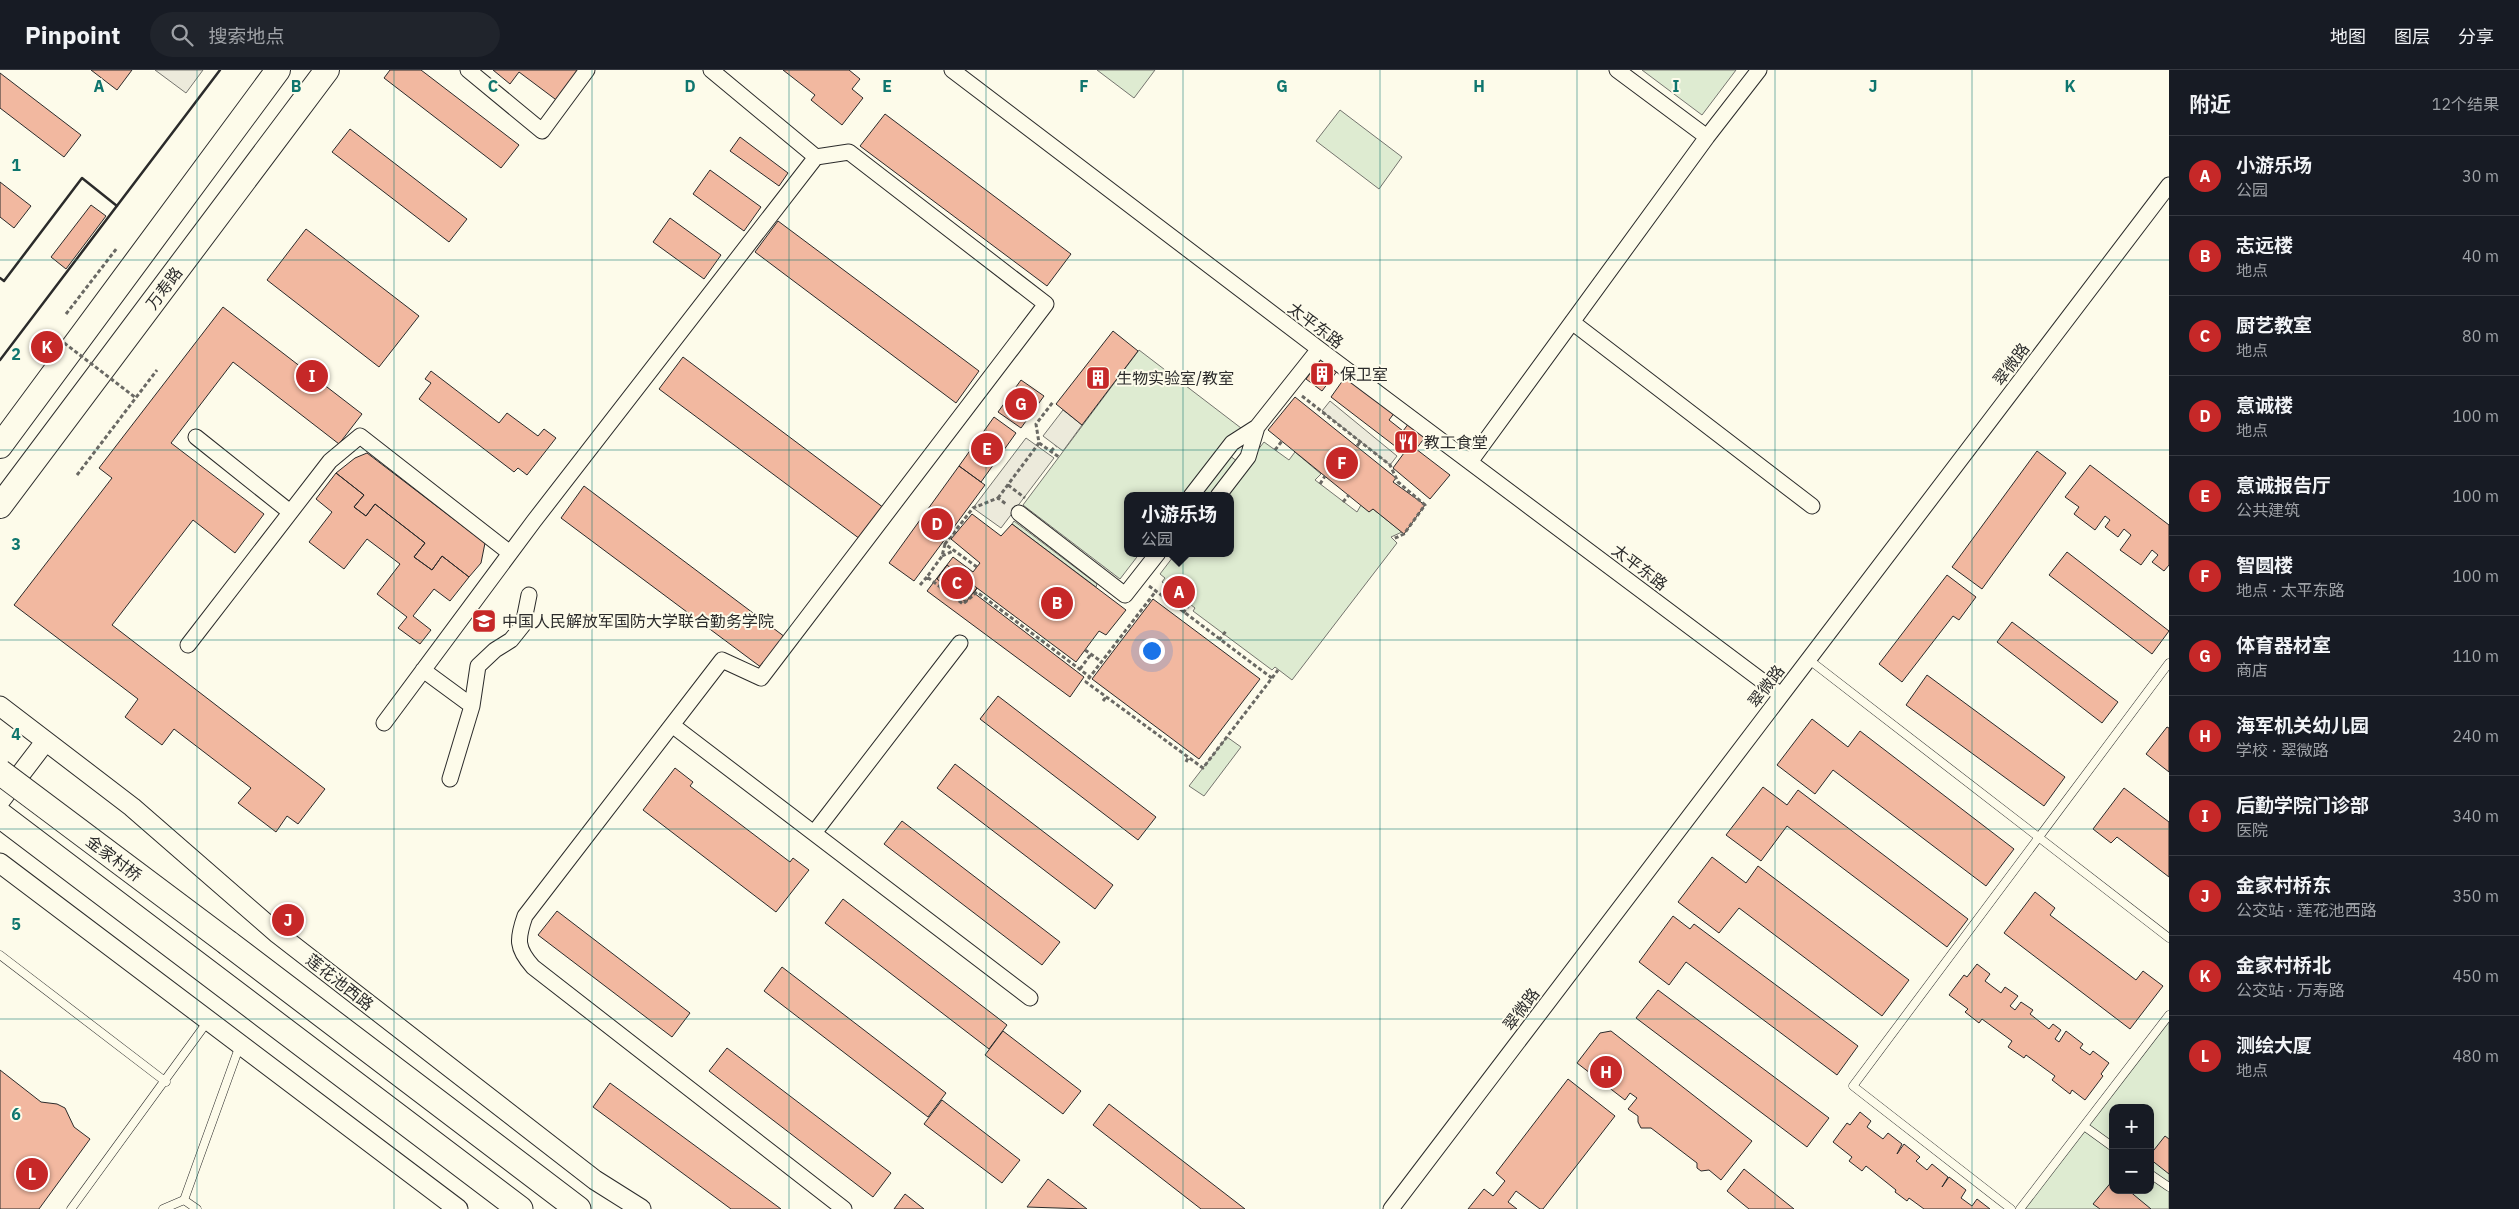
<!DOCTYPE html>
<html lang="zh">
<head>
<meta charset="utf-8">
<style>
  body { margin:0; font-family:"IBM Plex Sans","Noto Sans SC",sans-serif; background:#20242c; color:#f1f3f6 }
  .controls { position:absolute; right:15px; bottom:15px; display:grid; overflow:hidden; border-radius:10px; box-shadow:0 2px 12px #0003 }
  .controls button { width:45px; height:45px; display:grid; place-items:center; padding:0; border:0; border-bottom:1px solid #363941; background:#171b24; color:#f1f3f6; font:25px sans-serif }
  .you { position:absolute; left:1151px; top:580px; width:18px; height:18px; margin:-12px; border:4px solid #fff; border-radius:50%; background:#1a73e8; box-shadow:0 0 0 8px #1a73e833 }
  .badge { display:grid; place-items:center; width:32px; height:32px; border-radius:50%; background:#c62828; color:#fff; font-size:16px; font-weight:700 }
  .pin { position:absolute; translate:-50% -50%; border:2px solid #fff; box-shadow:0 1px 5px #0006 }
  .popup { position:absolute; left:1124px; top:422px; width:110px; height:65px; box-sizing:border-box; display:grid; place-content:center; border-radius:10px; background:#171b24; filter:drop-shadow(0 1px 4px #0005); font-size:16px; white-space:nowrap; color:#9ea1a6 }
  .popup b { font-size:19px; color:#f1f3f6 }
  .popup::after { content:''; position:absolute; left:50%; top:100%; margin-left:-10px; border:10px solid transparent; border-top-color:#171b24 }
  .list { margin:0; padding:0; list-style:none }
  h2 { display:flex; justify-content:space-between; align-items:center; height:65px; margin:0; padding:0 20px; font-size:21px }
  h2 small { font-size:16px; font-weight:400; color:#9ea1a6 }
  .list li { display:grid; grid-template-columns:32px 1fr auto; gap:15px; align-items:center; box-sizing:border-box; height:80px; padding:0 20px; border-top:1px solid #363941 }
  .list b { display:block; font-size:19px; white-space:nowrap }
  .list p { margin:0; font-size:16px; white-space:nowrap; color:#9ea1a6 }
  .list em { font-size:16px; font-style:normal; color:#9ea1a6 }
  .icon { flex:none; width:28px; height:28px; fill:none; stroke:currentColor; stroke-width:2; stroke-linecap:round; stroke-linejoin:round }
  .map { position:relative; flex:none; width:2169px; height:1139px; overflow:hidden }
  header { display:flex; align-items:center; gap:30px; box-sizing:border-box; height:70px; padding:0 25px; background:#171b24; border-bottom:1px solid #363941 }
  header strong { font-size:24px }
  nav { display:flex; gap:28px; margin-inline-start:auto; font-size:18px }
  .search { width:350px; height:45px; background:#20242c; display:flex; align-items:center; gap:12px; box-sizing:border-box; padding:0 18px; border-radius:28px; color:#9ea1a6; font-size:19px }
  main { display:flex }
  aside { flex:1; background:#171b24 }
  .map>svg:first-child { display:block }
</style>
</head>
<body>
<header>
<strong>Pinpoint</strong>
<div class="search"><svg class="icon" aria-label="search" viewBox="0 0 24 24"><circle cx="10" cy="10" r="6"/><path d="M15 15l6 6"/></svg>搜索地点</div>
<nav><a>地图</a><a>图层</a><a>分享</a></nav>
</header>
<main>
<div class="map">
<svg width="2169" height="1139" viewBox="0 0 2169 1139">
  <rect width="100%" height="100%" fill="#fdfbea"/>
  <path fill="#deebd1" stroke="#74746e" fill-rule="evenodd" d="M 1097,0 L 1155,0 L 1134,28 Z
    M 1642,0 L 1736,0 L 1702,45 Z
    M 1340,40 L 1402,87 L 1379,119 L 1316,71 Z
    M 1139,280 L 1241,358 L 1186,426 L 1128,426 L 1128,483 L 1140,483 L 1120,509 L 1023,435 Z
    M 1264,372 L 1289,390 L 1295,382 L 1321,404 L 1315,410 L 1357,442 L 1361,435 L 1369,441 L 1373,439 L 1402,462 L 1391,467 L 1397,473 L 1292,610 L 1275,597 L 1272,600 L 1193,541 L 1195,538 L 1162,512 L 1165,508 L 1160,504 L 1176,483 L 1230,483 L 1230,426 L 1222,426 Z
    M 1229,385 L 1238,392 L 1212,426 L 1196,426 Z
    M 1014,451 L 1097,514 L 1096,517 L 1012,454 Z
    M 1227,667 L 1241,677 L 1204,726 L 1189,716 Z
    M 2169,945 L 2169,1139 L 2020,1139 ZM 2113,1038 L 2150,1038 L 2150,1120 L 2113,1120 Z"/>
  <path fill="#eceadb" stroke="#74746e" d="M 155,0 L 203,0 L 186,23 Z
    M 1330,331 L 1397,386 L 1390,395 L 1322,341 Z
    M 1063,340 L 1082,355 L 1063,381 L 1043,366 Z
    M 1026,368 L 1054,388 L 1001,458 L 973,438 Z"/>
  <path fill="#f2b8a0" stroke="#2b2b2b" d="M 91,0 L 132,0 L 117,20 Z
    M 390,0 L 421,0 L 519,75 L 501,98 L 384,8 Z
    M 493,0 L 583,0 L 559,32 L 519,2 L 510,14 Z
    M 783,0 L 849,0 L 860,9 L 852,19 L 863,28 L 842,55 L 811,30 L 815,25 Z
    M 0,3 L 81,65 L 64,87 L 0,38 Z
    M 885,44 L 1071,184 L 1047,216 L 860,76 Z
    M 350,59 L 467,149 L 449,172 L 332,82 Z
    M 740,67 L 788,103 L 779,116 L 730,81 Z
    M 710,100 L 761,137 L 744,161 L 693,124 Z
    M 0,112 L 31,136 L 14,158 L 0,147 Z
    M 91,135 L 106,146 L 66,199 L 51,187 Z
    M 670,148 L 721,185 L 704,209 L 653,172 Z
    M 778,151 L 979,301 L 956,333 L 755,182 Z
    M 306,159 L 419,246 L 379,297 L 267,210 Z
    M 223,237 L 362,344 L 339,374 L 233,292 L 171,373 L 264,444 L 235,483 L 193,450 L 112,555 L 325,719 L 298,754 L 287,746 L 276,762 L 238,733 L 251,718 L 174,659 L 162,675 L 125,647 L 138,629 L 14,535 L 112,408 L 99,398 Z
    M 1113,261 L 1138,281 L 1082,355 L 1056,334 Z
    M 683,287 L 884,438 L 860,469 L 659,319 Z
    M 1322,288 L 1338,300 L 1322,321 L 1306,309 Z
    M 431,301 L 499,353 L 507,343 L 538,366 L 544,359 L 556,368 L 527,405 L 518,398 L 514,402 L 419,329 L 431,313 L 425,309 Z
    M 1346,306 L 1395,342 L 1389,350 L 1403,361 L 1409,353 L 1426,366 L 1416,379 L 1450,405 L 1430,429 L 1393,398 L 1404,383 L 1331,327 Z
    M 1021,310 L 1044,326 L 1021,358 L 998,342 Z
    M 1295,327 L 1396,408 L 1393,412 L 1425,435 L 1404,464 L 1373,439 L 1369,442 L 1268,360 Z
    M 994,347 L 1016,363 L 981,412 L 959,396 Z
    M 2037,381 L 2066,403 L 1982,519 L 1952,497 Z
    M 367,383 L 485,473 L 481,493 L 469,507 L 442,486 L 432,500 L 414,487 L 425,473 L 375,434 L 366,446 L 354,437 L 364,425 L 336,403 L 355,388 Z
    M 2090,395 L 2169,455 L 2169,495 L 2164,501 L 2152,492 L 2158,485 L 2152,480 L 2141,495 L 2120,480 L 2131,465 L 2124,459 L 2118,467 L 2105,457 L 2110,450 L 2105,446 L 2095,460 L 2074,444 L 2079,437 L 2065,427 Z
    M 959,396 L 985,415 L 914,511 L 889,493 Z
    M 336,403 L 364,425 L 354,437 L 366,446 L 375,434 L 425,473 L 414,487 L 432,500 L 442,486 L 469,507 L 450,531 L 434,519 L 413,546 L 431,560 L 420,574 L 398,558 L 407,547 L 377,524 L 400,494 L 367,469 L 344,499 L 309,472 L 332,442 L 316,429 Z
    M 584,416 L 785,567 L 762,598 L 561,448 Z
    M 972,444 L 1001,466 L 1012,454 L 1126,540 L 1106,565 L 1099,561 L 1076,592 L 977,518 L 974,523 L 1084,607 L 1070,627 L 927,521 L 953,487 L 973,502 L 980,493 L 951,469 Z
    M 2067,482 L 2169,561 L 2152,584 L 2049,505 Z
    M 947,495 L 977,518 L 966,532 L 937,509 Z
    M 1947,505 L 1976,527 L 1959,550 L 1953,546 L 1902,612 L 1879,594 Z
    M 1153,529 L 1260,609 L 1199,689 L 1092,609 Z
    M 2012,552 L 2118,632 L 2102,653 L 1997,572 Z
    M 1927,605 L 2065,707 L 2044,736 L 1906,635 Z
    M 998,626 L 1156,747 L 1138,770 L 980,649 Z
    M 1812,649 L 1848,677 L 1860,661 L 2014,779 L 1986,816 L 1833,700 L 1815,724 L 1777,695 Z
    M 2167,657 L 2169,658 L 2169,702 L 2146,684 Z
    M 955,694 L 1113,815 L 1095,839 L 937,718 Z
    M 675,698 L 693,712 L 690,716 L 790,792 L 793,788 L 809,800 L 776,842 L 643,740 Z
    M 1763,717 L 1787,735 L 1798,720 L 1968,849 L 1947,877 L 1787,756 L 1761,791 L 1726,765 Z
    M 2124,718 L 2169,752 L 2169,807 L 2117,767 L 2111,773 L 2093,759 Z
    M 902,751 L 1060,872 L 1042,895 L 884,774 Z
    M 1712,787 L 1746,813 L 1758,796 L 1909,910 L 1882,946 L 1739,838 L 1719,863 L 1678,832 Z
    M 2035,822 L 2055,838 L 2050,845 L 2136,910 L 2143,901 L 2163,916 L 2130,959 L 2004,863 Z
    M 843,829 L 1007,955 L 989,979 L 825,853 Z
    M 557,841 L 690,943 L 672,967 L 538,865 Z
    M 1673,846 L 1690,859 L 1694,854 L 1858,976 L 1837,1005 L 1686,892 L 1669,915 L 1639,892 Z
    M 1977,894 L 1990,904 L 1985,911 L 2001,923 L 2005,917 L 2018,926 L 2010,936 L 2015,940 L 2021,932 L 2033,940 L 2030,944 L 2049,959 L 2053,954 L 2061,960 L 2055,969 L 2059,972 L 2066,961 L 2083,974 L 2080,978 L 2090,985 L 2093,981 L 2109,993 L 2101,1004 L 2103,1006 L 2085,1030 L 2072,1020 L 2070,1024 L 2052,1010 L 2055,1006 L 2026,985 L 2024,988 L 2008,977 L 2012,971 L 1982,949 L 1979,953 L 1965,942 L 1968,939 L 1949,925 L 1964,905 L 1967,907 Z
    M 782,897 L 946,1023 L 928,1047 L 764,921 Z
    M 1658,920 L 1829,1048 L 1807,1077 L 1636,948 Z
    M 1003,961 L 1081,1021 L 1063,1044 L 985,985 Z
    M 1611,961 L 1752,1071 L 1721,1110 L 1709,1100 L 1701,1101 L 1697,1098 L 1697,1093 L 1651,1058 L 1641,1058 L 1638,1052 L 1638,1046 L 1628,1039 L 1637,1028 L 1630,1023 L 1625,1030 L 1577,993 L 1600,963 Z
    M 727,978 L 891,1103 L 873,1127 L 709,1001 Z
    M 0,1000 L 41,1032 L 57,1034 L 65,1038 L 74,1057 L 90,1069 L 39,1139 L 0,1139 Z
    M 1568,1009 L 1615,1046 L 1543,1139 L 1540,1139 L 1516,1121 L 1508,1132 L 1517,1139 L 1468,1139 L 1484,1119 L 1493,1126 L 1505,1111 L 1496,1103 Z
    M 610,1013 L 781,1139 L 731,1139 L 593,1037 Z
    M 942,1030 L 1020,1090 L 1002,1113 L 924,1054 Z
    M 1109,1034 L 1245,1139 L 1201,1139 L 1093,1055 Z
    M 1860,1042 L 1871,1051 L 1867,1057 L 1883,1069 L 1888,1063 L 1902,1074 L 1897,1084 L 1904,1074 L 1920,1087 L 1916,1091 L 1927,1100 L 1932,1094 L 1948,1107 L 1942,1117 L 1949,1107 L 1966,1120 L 1961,1128 L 1972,1136 L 1977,1129 L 1990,1139 L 1924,1139 L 1909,1128 L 1907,1131 L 1895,1122 L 1896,1120 L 1866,1096 L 1862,1101 L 1849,1091 L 1852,1087 L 1833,1072 L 1847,1053 L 1850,1055 Z
    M 2165,1066 L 2169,1069 L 2169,1104 L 2150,1089 L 2150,1085 Z
    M 1744,1099 L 1794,1139 L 1749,1139 L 1727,1121 Z
    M 1048,1109 L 1087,1139 L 1027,1137 Z
    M 2113,1110 L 2113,1120 L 2128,1120 L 2151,1139 L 2100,1139 L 2093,1134 Z
    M 905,1124 L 924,1139 L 894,1139 Z"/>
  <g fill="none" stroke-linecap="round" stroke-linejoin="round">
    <defs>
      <path id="service" d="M 1808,589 L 2169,868
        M 0,885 L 166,1012
        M 2084,1056 L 2113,1077
        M 2150,1104 L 2169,1117
        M 71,1139 L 208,951
        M 163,1139 L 184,1130
        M 197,1139 L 184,1130 L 240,975
        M 2011,1139 L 1853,1016 L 2169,593
        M 2020,1139 L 2169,945"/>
      <path id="minor" d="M 468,0 L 542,61 L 587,0
        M 711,0 L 816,87
        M 952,0 L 1319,279 L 1781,625
        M 1617,0 L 1707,67
        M 1572,252 L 1812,436
        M 196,367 L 290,442
        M 1470,392 L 1707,67 L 1759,0
        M 1191,426 L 1232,373 L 1257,357
        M 1218,426 L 1248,387 L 1257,357 L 1319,279
        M 1019,443 L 1125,525 L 1158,483
        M 188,575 L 330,391 L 360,366 L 510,483
        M 423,600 L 472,636
        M 384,653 L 534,451 L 816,87 L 849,82 L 1046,234 L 761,608 L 722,590 L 525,846 C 517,869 516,878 533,897 L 844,1139
        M 672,655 L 1030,928
        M 450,709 L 472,636 L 478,596 L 495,580 L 511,570 L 523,555 L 529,525
        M 814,763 L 960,573
        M 1391,1139 L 2169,115"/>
      <path id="tertiary" d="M 0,636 L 132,737 L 278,864 L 595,1110 L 641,1139
        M 0,731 L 45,672
        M 0,793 L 458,1139"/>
      <path id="primary" d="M 0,376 L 278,0
        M 0,436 L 327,0"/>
      <path id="trunk" d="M 0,745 L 520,1139
        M 228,873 L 578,1139"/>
    </defs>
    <use href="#service" stroke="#2b2b2b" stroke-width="9"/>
    <use href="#minor" stroke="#2b2b2b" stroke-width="17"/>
    <use href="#tertiary" stroke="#2b2b2b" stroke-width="21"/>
    <use href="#primary" stroke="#2b2b2b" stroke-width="26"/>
    <use href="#trunk" stroke="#2b2b2b" stroke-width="27"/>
    <path stroke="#6a6964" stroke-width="3" stroke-dasharray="4 2.5" stroke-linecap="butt" d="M 66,244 L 117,178
      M 1302,326 L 1390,395 L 1398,412 L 1425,435 L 1404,464 L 1393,469
      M 1039,373 L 1059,387
      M 1357,376 L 1360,372
      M 1275,380 L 1282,371
      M 1051,381 L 1056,376
      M 77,405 L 157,300
      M 1320,414 L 1325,406
      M 1008,415 L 1025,428
      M 998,428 L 1039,373 L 1036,354 L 1053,332
      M 1343,432 L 1349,425
      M 945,474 L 942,486 L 927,507 L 963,534 L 977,522 L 1090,607
      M 942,486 L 953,481
      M 977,497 L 945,474 L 973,438 L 998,428 L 1006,434
      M 920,515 L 927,507
      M 1149,516 C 1190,546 1231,578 1272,608 L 1203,698 L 1086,612 L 1156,521
      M 1183,543 L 1190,534
      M 1219,570 L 1226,561
      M 1085,580 L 1102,592
      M 1080,599 L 1091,584
      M 1272,608 L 1278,600
      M 1103,631 L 1106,627
      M 1186,692 L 1188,688"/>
    <use href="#service" stroke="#fdfbea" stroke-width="8"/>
    <use href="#minor" stroke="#fdfbea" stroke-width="15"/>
    <use href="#tertiary" stroke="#fdfbea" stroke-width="19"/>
    <use href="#primary" stroke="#fdfbea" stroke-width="24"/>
    <use href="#trunk" stroke="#fdfbea" stroke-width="25"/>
    <defs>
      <path id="trunk-bridge" d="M 0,702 L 228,873"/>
    </defs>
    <use href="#trunk-bridge" stroke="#2b2b2b" stroke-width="27" stroke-linecap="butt"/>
    <path stroke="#6a6964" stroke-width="3" stroke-dasharray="4 2.5" stroke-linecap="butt" d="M 59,269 L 136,328"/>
    <use href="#trunk-bridge" stroke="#fdfbea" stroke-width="25"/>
    <path stroke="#2b2b2b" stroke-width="2.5" d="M 0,208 L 4,211 L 82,108 L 117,136
      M 0,290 L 220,0"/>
  </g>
  <path fill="none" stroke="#0f766e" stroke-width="1" stroke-opacity="0.55" d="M 197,0 L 197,1139M 394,0 L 394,1139M 592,0 L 592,1139M 789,0 L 789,1139M 986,0 L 986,1139M 1183,0 L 1183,1139M 1380,0 L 1380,1139M 1577,0 L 1577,1139M 1775,0 L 1775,1139M 1972,0 L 1972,1139M 0,190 L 2169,190M 0,380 L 2169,380M 0,570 L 2169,570M 0,759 L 2169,759M 0,949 L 2169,949"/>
  <defs>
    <symbol id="building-square" viewBox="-11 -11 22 22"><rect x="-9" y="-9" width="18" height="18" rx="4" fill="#c62828" stroke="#fdfbea"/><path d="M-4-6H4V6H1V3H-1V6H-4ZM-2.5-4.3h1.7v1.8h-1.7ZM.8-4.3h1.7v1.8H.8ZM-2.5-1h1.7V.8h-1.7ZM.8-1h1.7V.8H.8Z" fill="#fff"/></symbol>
    <symbol id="restaurant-square" viewBox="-11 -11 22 22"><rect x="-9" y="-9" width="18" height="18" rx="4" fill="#c62828" stroke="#fdfbea"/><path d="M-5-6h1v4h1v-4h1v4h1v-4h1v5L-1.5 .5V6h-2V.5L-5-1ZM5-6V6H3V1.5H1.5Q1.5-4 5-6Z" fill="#fff"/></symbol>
    <symbol id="university-square" viewBox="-11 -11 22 22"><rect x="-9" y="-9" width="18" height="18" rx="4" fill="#c62828" stroke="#fdfbea"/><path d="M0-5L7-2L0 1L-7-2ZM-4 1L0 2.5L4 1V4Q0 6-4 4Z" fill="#fff"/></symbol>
  </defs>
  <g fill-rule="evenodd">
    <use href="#building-square" x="1308" y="290" width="28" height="28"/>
    <use href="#building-square" x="1084" y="294" width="28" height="28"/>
    <use href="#restaurant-square" x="1392" y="358" width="28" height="28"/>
    <use href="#university-square" x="470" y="537" width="28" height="28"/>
  </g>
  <g text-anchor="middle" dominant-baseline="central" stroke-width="4" stroke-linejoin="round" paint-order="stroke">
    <g font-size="16" fill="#2b2b2b" stroke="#fdfbea">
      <text transform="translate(164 218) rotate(-53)">万寿路</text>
      <text transform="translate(1316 255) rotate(37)">太平东路</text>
      <text transform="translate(2011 294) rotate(-53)">翠微路</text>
      <text transform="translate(1640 497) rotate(37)">太平东路</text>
      <text transform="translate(1766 616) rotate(-53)">翠微路</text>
      <text transform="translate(114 788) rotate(37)">金家村桥</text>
      <text transform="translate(340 912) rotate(38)">莲花池西路</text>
      <text transform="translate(1521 939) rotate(-53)">翠微路</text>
    </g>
    <g font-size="16" fill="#2b2b2b" stroke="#fdfbea" text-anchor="start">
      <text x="1340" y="304">保卫室</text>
      <text x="1116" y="308">生物实验室/教室</text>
      <text x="1424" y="372">教工食堂</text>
      <text x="502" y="551">中国人民解放军国防大学联合勤务学院</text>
    </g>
  </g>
  <g font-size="16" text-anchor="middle" font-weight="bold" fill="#0f766e" stroke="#fdfbea" stroke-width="4" stroke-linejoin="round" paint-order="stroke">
    <text x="99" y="22">A</text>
    <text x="296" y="22">B</text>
    <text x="493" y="22">C</text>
    <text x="690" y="22">D</text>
    <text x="887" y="22">E</text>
    <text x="1084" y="22">F</text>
    <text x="1282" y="22">G</text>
    <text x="1479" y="22">H</text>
    <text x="1676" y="22">I</text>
    <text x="1873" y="22">J</text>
    <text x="2070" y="22">K</text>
    <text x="16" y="101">1</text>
    <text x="16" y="290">2</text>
    <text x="16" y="480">3</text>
    <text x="16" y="670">4</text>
    <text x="16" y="860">5</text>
    <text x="16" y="1050">6</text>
  </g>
</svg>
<div class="controls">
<button>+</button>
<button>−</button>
</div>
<div class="you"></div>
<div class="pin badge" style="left:1179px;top:522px">A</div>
<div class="popup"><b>小游乐场</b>公园</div>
<div class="pin badge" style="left:1057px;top:533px">B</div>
<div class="pin badge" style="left:957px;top:513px">C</div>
<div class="pin badge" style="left:937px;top:454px">D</div>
<div class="pin badge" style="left:987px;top:379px">E</div>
<div class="pin badge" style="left:1342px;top:393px">F</div>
<div class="pin badge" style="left:1021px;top:334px">G</div>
<div class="pin badge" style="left:1606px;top:1002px">H</div>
<div class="pin badge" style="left:312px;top:306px">I</div>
<div class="pin badge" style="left:288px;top:850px">J</div>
<div class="pin badge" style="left:47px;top:277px">K</div>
<div class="pin badge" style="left:32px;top:1104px">L</div>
</div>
<aside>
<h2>附近<small>12个结果</small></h2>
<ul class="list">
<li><span class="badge">A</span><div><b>小游乐场</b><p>公园</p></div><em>30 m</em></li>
<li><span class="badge">B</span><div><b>志远楼</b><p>地点</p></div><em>40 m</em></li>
<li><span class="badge">C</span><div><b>厨艺教室</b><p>地点</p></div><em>80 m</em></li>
<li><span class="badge">D</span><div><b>意诚楼</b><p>地点</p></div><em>100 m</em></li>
<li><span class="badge">E</span><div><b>意诚报告厅</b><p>公共建筑</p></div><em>100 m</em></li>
<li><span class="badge">F</span><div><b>智圆楼</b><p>地点 · 太平东路</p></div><em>100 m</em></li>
<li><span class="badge">G</span><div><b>体育器材室</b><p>商店</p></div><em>110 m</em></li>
<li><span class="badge">H</span><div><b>海军机关幼儿园</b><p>学校 · 翠微路</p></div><em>240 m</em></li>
<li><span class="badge">I</span><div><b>后勤学院门诊部</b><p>医院</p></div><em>340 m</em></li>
<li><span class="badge">J</span><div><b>金家村桥东</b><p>公交站 · 莲花池西路</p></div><em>350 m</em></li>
<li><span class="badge">K</span><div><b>金家村桥北</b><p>公交站 · 万寿路</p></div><em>450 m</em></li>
<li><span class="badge">L</span><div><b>测绘大厦</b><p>地点</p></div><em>480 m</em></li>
</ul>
</aside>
</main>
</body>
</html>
